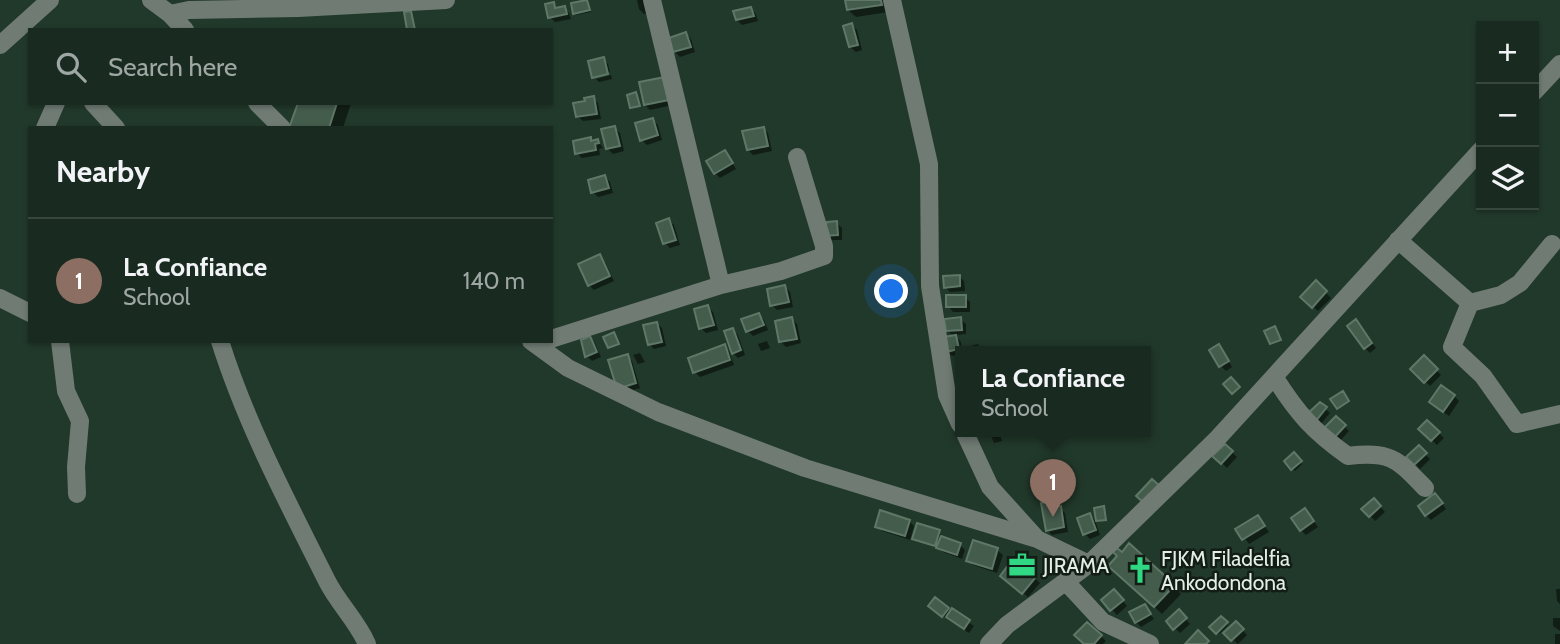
<!DOCTYPE html>
<html lang="en">
<head>
<meta charset="utf-8">
<style>
  body { margin:0; font-family:Cabin,sans-serif; background:#26372d; color:#f1f3f6 }
  .controls { position:absolute; right:21px; top:21px; display:grid; overflow:hidden; border-radius:0px; box-shadow:0 2px 5px #0004 }
  .controls button { width:63px; height:63px; display:grid; place-items:center; padding:0; border:0; border-bottom:2px solid #37473e; background:#192b20; color:#f1f3f6; font:35px sans-serif }
  .you { position:absolute; left:892px; top:292px; width:24px; height:24px; margin:-18px; border:5px solid #fff; border-radius:50%; background:#1a73e8; box-shadow:0 0 0 10px #1a73e833 }
  .badge { display:grid; place-items:center; width:46px; height:46px; border-radius:50%; background:#1a73e8; color:#fff; font-size:23px; font-weight:700 }
  .pin { position:absolute; translate:-50% -58px; filter:drop-shadow(0 2px 4px #0008) }
  .pin::after { content:''; position:absolute; top:37px; width:24px; height:21px; background:inherit; clip-path:polygon(0 0,100% 0,50% 100%) }
  .popup { position:absolute; left:955px; top:346px; width:196px; height:91px; box-sizing:border-box; display:grid; place-content:center; border-radius:0px; background:#192b20; filter:drop-shadow(0 2px 5px #0005); font-size:23px; white-space:nowrap; color:#9fa7a5 }
  .popup b { font-size:26px; color:#f1f3f6 }
  .popup::after { content:''; position:absolute; left:50%; top:100%; margin-left:-14px; border:14px solid transparent; border-top-color:#192b20 }
  .list { margin:0; padding:0; list-style:none }
  h2 { display:flex; justify-content:space-between; align-items:center; height:91px; margin:0; padding:0 28px; font-size:30px }
  h2 small { font-size:23px; font-weight:400; color:#9fa7a5 }
  .list li { display:grid; grid-template-columns:46px 1fr auto; gap:21px; align-items:center; box-sizing:border-box; height:126px; padding:0 28px; border-top:2px solid #37473e }
  .list b { display:block; font-size:26px; white-space:nowrap }
  .list p { margin:0; font-size:23px; white-space:nowrap; color:#9fa7a5 }
  .list em { font-size:23px; font-style:normal; color:#9fa7a5 }
  .icon { flex:none; width:38px; height:38px; fill:none; stroke:currentColor; stroke-width:2; stroke-linecap:round; stroke-linejoin:round }
  .map { position:relative; flex:none; width:1560px; height:644px; overflow:hidden }
  .search { position:absolute; background:#192b20; box-shadow:0 2px 5px #0004; left:28px; top:28px; width:525px; height:77px; display:flex; align-items:center; gap:18px; box-sizing:border-box; padding:0 24px; border-radius:0px; color:#9fa7a5; font-size:26px }
  .panel { position:absolute; background:#192b20; box-shadow:0 2px 5px #0004; left:28px; top:126px; width:525px; height:217px; border-radius:0px }
  .map>svg:first-child { display:block }
</style>
</head>
<body>
<div class="map">
<svg width="1560" height="644" viewBox="0 0 1560 644">
  <rect width="100%" height="100%" fill="#21392a"/>
  <path fill="#0007" d="M 637,0 L 650,0 L 653,12 L 644,14 L 639,9 Z
    M 856,0 L 887,0 L 889,12 L 856,17 L 848,10 Z
    M 587,2 L 591,12 L 576,15 L 574,13 Z
    M 554,4 L 559,9 L 564,8 L 569,13 L 571,19 L 555,22 L 550,17 Z
    M 751,9 L 756,14 L 758,21 L 742,25 L 737,20 Z
    M 852,25 L 857,30 L 862,50 L 856,52 L 850,47 Z
    M 686,34 L 691,39 L 695,52 L 680,57 L 675,52 L 671,39 Z
    M 603,59 L 608,64 L 610,72 L 595,75 L 595,78 L 594,77 Z
    M 611,75 L 612,79 L 599,82 L 596,79 Z
    M 669,84 L 673,105 L 650,110 L 645,105 Z
    M 593,98 L 598,103 L 601,119 L 583,121 L 577,116 Z
    M 300,103 L 351,103 L 343,128 L 291,128 Z
    M 653,120 L 658,125 L 662,140 L 647,145 L 642,140 Z
    M 615,128 L 620,133 L 624,151 L 613,154 L 608,149 Z
    M 763,128 L 768,133 L 772,151 L 753,155 L 748,150 Z
    M 590,139 L 593,142 L 598,141 L 603,148 L 599,149 L 600,155 L 582,158 L 577,153 Z
    M 725,152 L 736,169 L 720,178 L 715,173 Z
    M 605,177 L 610,182 L 613,193 L 598,197 L 593,192 Z
    M 669,220 L 674,225 L 680,245 L 670,248 L 665,243 Z
    M 837,223 L 842,228 L 842,240 L 829,240 L 824,235 Z
    M 600,257 L 605,262 L 614,281 L 594,290 L 589,285 Z
    M 959,276 L 964,281 L 965,291 L 950,292 L 945,287 Z
    M 1316,283 L 1331,298 L 1318,311 L 1302,297 Z
    M 785,287 L 790,292 L 793,307 L 777,310 L 772,305 Z
    M 965,297 L 970,302 L 970,312 L 953,312 L 948,306 Z
    M 708,307 L 713,312 L 718,330 L 706,333 L 701,328 Z
    M 759,315 L 764,320 L 768,330 L 753,336 L 748,331 Z
    M 792,319 L 797,324 L 801,343 L 786,347 L 781,342 Z
    M 960,319 L 966,324 L 966,334 L 955,335 L 961,342 L 962,351 L 960,351 L 960,354 L 952,356 L 947,351 L 954,337 L 947,330 Z
    M 657,323 L 662,328 L 666,346 L 654,349 L 649,344 Z
    M 1360,327 L 1376,348 L 1370,353 L 1365,348 Z
    M 733,330 L 738,335 L 745,355 L 738,358 L 733,353 Z
    M 590,338 L 595,343 L 601,357 L 592,361 L 587,356 Z
    M 767,341 L 770,348 L 761,351 L 758,344 Z
    M 978,344 L 982,351 L 967,351 L 966,347 Z
    M 724,346 L 729,352 L 734,365 L 700,377 L 695,372 L 690,359 Z
    M 1223,352 L 1232,367 L 1226,371 L 1221,366 Z
    M 640,353 L 645,362 L 638,364 L 633,355 Z
    M 627,356 L 632,361 L 640,388 L 624,393 Z
    M 1424,358 L 1441,375 L 1430,386 L 1413,369 Z
    M 1454,396 L 1459,401 L 1449,416 L 1436,407 Z
    M 1325,409 L 1330,413 L 1320,425 L 1313,420 Z
    M 1336,418 L 1349,431 L 1339,442 L 1326,429 Z
    M 1427,422 L 1444,438 L 1437,445 L 1420,429 Z
    M 989,431 L 999,431 L 1002,441 L 994,443 Z
    M 1225,446 L 1237,457 L 1227,468 L 1215,456 Z
    M 1419,448 L 1430,459 L 1420,469 L 1409,457 Z
    M 1294,455 L 1302,464 L 1295,471 L 1286,461 Z
    M 1374,500 L 1385,512 L 1375,521 L 1364,509 Z
    M 1440,500 L 1446,509 L 1431,520 L 1426,515 Z
    M 1049,504 L 1054,509 L 1060,508 L 1065,513 L 1068,532 L 1052,535 L 1047,530 Z
    M 1090,515 L 1095,520 L 1100,535 L 1090,539 L 1085,534 Z
    M 1310,516 L 1318,527 L 1306,535 L 1301,530 Z
    M 1258,517 L 1269,532 L 1249,544 L 1238,529 Z
    M 909,521 L 914,526 L 910,540 L 882,531 L 877,526 Z
    M 939,532 L 944,539 L 960,545 L 965,550 L 962,559 L 943,552 L 941,550 L 944,547 L 918,539 L 918,542 L 914,539 Z
    M 974,543 L 997,550 L 1003,555 L 997,573 L 973,565 L 968,560 Z
    M 1122,554 L 1173,586 L 1181,594 L 1162,614 L 1119,573 Z
    M 1035,578 L 1040,583 L 1028,597 L 1007,581 Z
    M 1556,589 L 1560,589 L 1560,604 L 1557,601 Z
    M 1114,591 L 1127,606 L 1117,615 L 1103,600 Z
    M 1144,606 L 1154,619 L 1141,627 L 1136,622 Z
    M 948,609 L 974,626 L 969,633 L 935,611 Z
    M 1179,612 L 1190,624 L 1180,633 L 1168,621 Z
    M 1221,618 L 1228,625 L 1219,634 L 1212,627 Z
    M 1553,618 L 1560,618 L 1560,631 L 1553,626 Z
    M 1236,623 L 1247,635 L 1238,644 L 1225,633 Z
    M 1087,624 L 1106,641 L 1103,644 L 1086,644 Z
    M 1555,634 L 1560,634 L 1560,644 L 1555,644 Z"/>
  <path fill="#445c4c" stroke="#5e7766" stroke-width="2" d="M 587,0 L 590,10 L 573,14 L 571,3 Z
    M 845,0 L 881,0 L 882,5 L 847,10 Z
    M 554,2 L 555,8 L 565,6 L 567,14 L 548,18 L 545,4 Z
    M 751,7 L 754,16 L 736,20 L 733,11 Z
    M 411,11 L 415,30 L 407,30 L 404,12 Z
    M 852,23 L 858,45 L 849,47 L 843,26 Z
    M 686,32 L 691,47 L 673,52 L 669,38 Z
    M 604,57 L 608,74 L 592,78 L 588,61 Z
    M 665,77 L 669,100 L 644,105 L 639,82 Z
    M 636,92 L 640,106 L 630,108 L 627,95 Z
    M 594,96 L 597,114 L 576,117 L 573,103 L 585,101 L 584,98 Z
    M 298,103 L 337,103 L 329,128 L 289,128 Z
    M 653,118 L 658,135 L 640,141 L 635,123 Z
    M 615,126 L 620,146 L 606,149 L 601,129 Z
    M 764,127 L 768,146 L 747,150 L 742,131 Z
    M 591,137 L 591,141 L 598,139 L 599,143 L 595,144 L 596,150 L 575,154 L 573,141 Z
    M 725,150 L 733,163 L 714,174 L 706,161 Z
    M 605,175 L 609,188 L 591,193 L 588,180 Z
    M 669,218 L 676,240 L 663,244 L 656,223 Z
    M 837,221 L 838,235 L 822,236 L 827,222 Z
    M 600,254 L 610,276 L 588,286 L 578,264 Z
    M 960,275 L 960,286 L 944,288 L 943,276 Z
    M 1316,280 L 1327,291 L 1312,308 L 1300,297 Z
    M 785,285 L 789,302 L 770,306 L 767,289 Z
    M 946,295 L 966,295 L 966,307 L 946,307 Z
    M 708,305 L 714,325 L 699,329 L 694,309 Z
    M 759,313 L 764,325 L 746,332 L 741,319 Z
    M 792,317 L 797,339 L 779,342 L 775,321 Z
    M 961,317 L 962,330 L 946,331 L 944,319 Z
    M 1356,319 L 1372,343 L 1364,349 L 1347,326 Z
    M 657,322 L 662,342 L 648,345 L 643,325 Z
    M 1275,326 L 1281,340 L 1270,344 L 1264,331 Z
    M 733,328 L 741,350 L 732,354 L 724,331 Z
    M 614,332 L 619,344 L 608,348 L 603,337 Z
    M 956,335 L 959,349 L 946,352 L 943,337 Z
    M 590,336 L 597,352 L 585,357 L 581,340 Z
    M 725,344 L 730,360 L 693,373 L 688,358 Z
    M 1219,344 L 1229,361 L 1219,367 L 1209,350 Z
    M 628,354 L 636,383 L 617,389 L 608,360 Z
    M 1424,355 L 1438,369 L 1424,383 L 1410,369 Z
    M 1231,377 L 1240,387 L 1232,394 L 1223,384 Z
    M 1441,385 L 1455,395 L 1443,412 L 1429,402 Z
    M 1343,391 L 1349,401 L 1337,409 L 1330,399 Z
    M 1320,402 L 1327,407 L 1315,422 L 1306,415 Z
    M 1336,416 L 1346,425 L 1333,439 L 1323,429 Z
    M 1427,420 L 1440,432 L 1431,441 L 1418,429 Z
    M 1225,444 L 1233,451 L 1221,464 L 1212,456 Z
    M 1419,445 L 1427,453 L 1414,465 L 1406,457 Z
    M 1294,452 L 1302,461 L 1291,470 L 1284,461 Z
    M 1152,479 L 1160,486 L 1144,503 L 1136,496 Z
    M 1435,493 L 1443,503 L 1425,516 L 1418,506 Z
    M 1374,498 L 1381,506 L 1369,517 L 1361,509 Z
    M 1050,502 L 1051,508 L 1061,506 L 1064,527 L 1046,531 L 1041,503 Z
    M 1104,506 L 1106,520 L 1096,521 L 1094,508 Z
    M 1305,508 L 1314,521 L 1300,531 L 1291,518 Z
    M 880,510 L 910,520 L 905,536 L 875,527 Z
    M 1090,513 L 1096,530 L 1083,535 L 1077,518 Z
    M 1258,515 L 1265,526 L 1242,540 L 1235,529 Z
    M 917,523 L 940,530 L 935,546 L 912,539 Z
    M 941,536 L 961,543 L 957,555 L 936,548 Z
    M 973,540 L 998,548 L 992,569 L 966,561 Z
    M 1129,543 L 1175,585 L 1154,607 L 1108,566 L 1117,556 L 1113,552 L 1117,548 L 1122,552 Z
    M 1013,559 L 1036,577 L 1022,594 L 1000,576 Z
    M 1114,589 L 1124,600 L 1110,611 L 1101,600 Z
    M 935,597 L 949,608 L 942,617 L 928,606 Z
    M 1145,604 L 1151,614 L 1135,623 L 1129,612 Z
    M 952,608 L 970,620 L 964,629 L 946,617 Z
    M 1179,609 L 1187,618 L 1173,630 L 1166,621 Z
    M 1221,616 L 1228,622 L 1216,634 L 1209,627 Z
    M 1236,621 L 1244,629 L 1231,641 L 1223,633 Z
    M 1087,622 L 1102,635 L 1094,644 L 1084,644 L 1074,635 Z
    M 1198,630 L 1209,641 L 1206,644 L 1185,644 Z"/>
  <g fill="none" stroke-linecap="round" stroke-linejoin="round">
    <path stroke="#707b74" stroke-width="18" d="M 151,0 L 170,14 L 185,30
      M 652,0 L 721,285
      M 892,0 L 929,164 L 930,286 L 947,395 L 960,424
      M 170,14 L 189,10 L 298,8 L 446,0
      M 0,45 L 50,0
      M 1534,92 L 1560,64
      M 93,103 L 116,128
      M 257,103 L 282,128
      M 45,128 L 56,103
      M 1398,240 L 1470,303
      M 0,298 L 30,313
      M 1470,303 L 1452,347 L 1483,376 L 1517,424 L 1560,414
      M 1470,303 L 1501,295 L 1520,283 L 1552,244
      M 551,339 L 721,285 L 781,271 L 824,256 L 824,246 L 797,157
      M 60,341 L 66,391 L 80,421 L 76,467 L 77,494
      M 220,341 C 246,424 288,503 327,581 C 338,603 357,621 367,644
      M 531,341 L 568,368 L 658,412 L 805,468 L 1037,539 L 1089,564
      M 1275,378 C 1298,414 1313,431 1348,456 C 1391,451 1397,459 1425,488
      M 964,431 L 990,487 L 1037,539
      M 1066,582 L 1103,622 L 1150,644
      M 989,644 L 1007,625 L 1089,564 L 1216,440 L 1481,150"/>
  </g>
  <defs>
    <symbol id="office-bare" viewBox="-9 -9 18 18"><path d="M-6-3h4V-5.5h4V-3h4V5H-6ZM-1-4.5V-3h2v-1.5ZM-6 0V1H6V0Z" fill="#30d883" stroke="#131d16" stroke-width="2.5" paint-order="stroke"/></symbol>
    <symbol id="church-bare" viewBox="-9 -9 18 18"><path d="M-1.2-6h2.4v3.5h3.3v2.4h-3.3V6h-2.4V-.1h-3.3v-2.4h3.3Z" fill="#30d883" stroke="#131d16" stroke-width="2.5" paint-order="stroke"/></symbol>
  </defs>
  <g fill-rule="evenodd">
    <use href="#office-bare" x="1003" y="546" width="38" height="38"/>
    <use href="#church-bare" x="1121" y="551" width="38" height="38"/>
  </g>
  <g text-anchor="middle" dominant-baseline="central" stroke-width="5" stroke-linejoin="round" paint-order="stroke">
    <g font-size="21" fill="#e1efe5" stroke="#131d16" text-anchor="start">
      <text x="1161" y="558">FJKM Filadelfia<tspan x="1161" dy="24">Ankodondona</tspan></text>
      <text x="1043" y="565">JIRAMA</text>
    </g>
  </g>
</svg>
<div class="controls">
<button>+</button>
<button>−</button>
<button><svg class="icon" aria-label="layers" viewBox="0 0 24 24"><path d="M12 4l9 5-9 5-9-5zM3 14l9 5 9-5"/></svg></button>
</div>
<div class="you"></div>
<div class="pin badge" style="left:1053px;top:517px;background:#8d6e63">1</div>
<div class="popup"><b>La Confiance</b>School</div>
<div class="search"><svg class="icon" aria-label="search" viewBox="0 0 24 24"><circle cx="10" cy="10" r="6"/><path d="M15 15l6 6"/></svg>Search here</div>
<section class="panel">
<h2>Nearby<small></small></h2>
<ul class="list">
<li><span class="badge" style="background:#8d6e63">1</span><div><b>La Confiance</b><p>School</p></div><em>140 m</em></li>
</ul>
</section>
</div>
</body>
</html>
